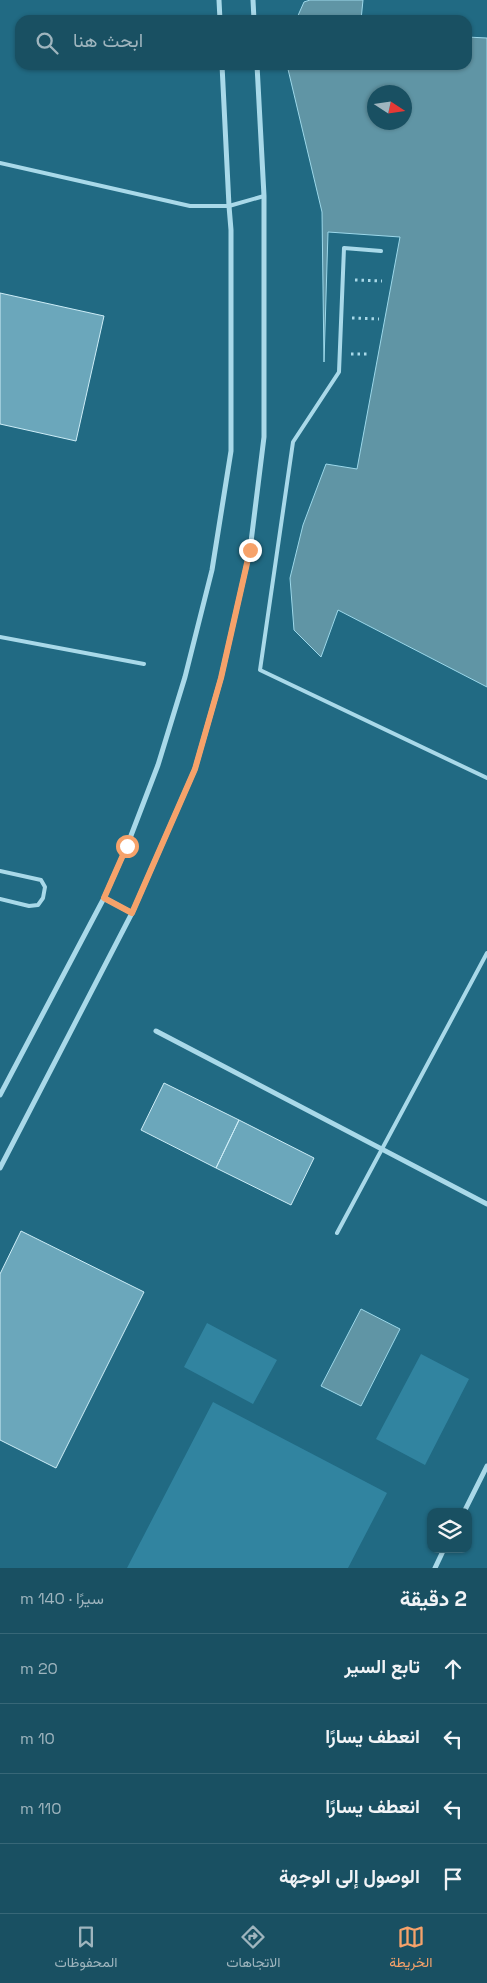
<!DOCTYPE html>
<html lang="ar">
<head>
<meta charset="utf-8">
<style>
  body { margin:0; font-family:"Space Grotesk",Vazirmatn,sans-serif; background:#265a6b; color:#f1f3f6; direction:rtl }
  .controls { position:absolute; right:15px; bottom:15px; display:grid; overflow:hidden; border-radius:10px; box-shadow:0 1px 4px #0004 }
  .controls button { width:45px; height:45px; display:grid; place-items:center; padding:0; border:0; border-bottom:1px solid #376777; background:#195062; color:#f1f3f6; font:25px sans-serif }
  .compass { position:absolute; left:367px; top:85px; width:45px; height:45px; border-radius:50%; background:#195062; box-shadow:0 1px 4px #0004; rotate:102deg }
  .stop { position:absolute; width:15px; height:15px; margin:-11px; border:4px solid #f6a26a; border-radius:50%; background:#fff }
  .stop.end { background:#f6a26a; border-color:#fff; box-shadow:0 1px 5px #0008 }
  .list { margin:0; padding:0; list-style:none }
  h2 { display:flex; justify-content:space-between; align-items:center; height:65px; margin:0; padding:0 20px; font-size:21px }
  h2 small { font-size:16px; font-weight:400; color:#9fb5be }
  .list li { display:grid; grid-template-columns:32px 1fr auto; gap:15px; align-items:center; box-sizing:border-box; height:70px; padding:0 20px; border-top:1px solid #376777 }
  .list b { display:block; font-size:19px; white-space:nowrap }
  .list em { font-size:16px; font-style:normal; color:#9fb5be }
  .icon { flex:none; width:28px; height:28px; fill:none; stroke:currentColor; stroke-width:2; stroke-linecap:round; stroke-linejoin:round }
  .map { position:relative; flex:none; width:487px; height:1568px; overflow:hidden; direction:ltr }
  .search { position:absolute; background:#195062; box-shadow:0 1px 4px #0004; left:15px; right:15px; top:15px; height:55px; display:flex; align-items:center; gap:12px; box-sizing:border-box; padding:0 18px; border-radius:15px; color:#9fb5be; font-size:19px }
  .sheet { height:345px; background:#195062 }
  nav { display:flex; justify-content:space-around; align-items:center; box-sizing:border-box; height:70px; border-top:1px solid #376777; background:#195062; font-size:14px; color:#9fb5be }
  nav a { display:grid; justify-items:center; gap:2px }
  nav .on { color:#f6a26a }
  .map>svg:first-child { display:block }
</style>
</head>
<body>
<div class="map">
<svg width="487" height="1568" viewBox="0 0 487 1568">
  <rect width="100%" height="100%" fill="#216a83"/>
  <path fill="#3184a0" d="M 207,1323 L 277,1360 L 253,1404 L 184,1367 Z
    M 421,1354 L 469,1379 L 425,1465 L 376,1439 Z
    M 213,1402 L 387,1493 L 348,1568 L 127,1568 Z"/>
  <path fill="#6095a5" stroke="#9cd8ea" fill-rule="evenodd" d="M 310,0 L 363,0 L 361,20 L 296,20 L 304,2 Z
    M 467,37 L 487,38 L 487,687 L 338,610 L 321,657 L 294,630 L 290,578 L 303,525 L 326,464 L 357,469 L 400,237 L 328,232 L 324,362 L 322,212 L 287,65 L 467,65 ZM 404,92 L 404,122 L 374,122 L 374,92 Z
    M 361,1309 L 400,1329 L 361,1406 L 321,1386 Z"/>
  <path fill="#6ba7bb" stroke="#cdedf7" d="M 0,293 L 104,316 L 76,441 L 0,424 Z
    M 164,1083 L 239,1120 L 216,1168 L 141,1130 Z
    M 239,1120 L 314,1158 L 291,1205 L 216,1168 Z
    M 21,1231 L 144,1292 L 56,1468 L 0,1440 L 0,1274 Z"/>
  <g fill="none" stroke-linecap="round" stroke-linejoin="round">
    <path stroke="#a9d9e9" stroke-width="3" stroke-dasharray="2.5 4" stroke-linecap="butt" d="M 355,280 L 382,281
      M 352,318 L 379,319
      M 351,354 L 370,354"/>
    <path stroke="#a9d9e9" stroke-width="4" d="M 0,163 L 190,206 L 229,206 L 264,196
      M 381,251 L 344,248 L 339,372 L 293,442 L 260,670 L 487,778
      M 0,637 L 144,664
      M 0,871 L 41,880 L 45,887 L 43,898 L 38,905 L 29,906 L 0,899
      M 337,1233 L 487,953"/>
    <path stroke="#a9d9e9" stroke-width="5" d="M 219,0 L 220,20
      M 253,0 L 254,20
      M 104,898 L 132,913
      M 156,1031 L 487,1204
      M 0,1095 L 104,898 L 127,846 L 158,765 L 185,677 L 212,570 L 231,451 L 231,230 L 229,206 L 222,65
      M 0,1168 L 132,913 L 195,769 L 221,678 L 250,550 L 264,437 L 264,196 L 257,65
      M 464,1512 L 487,1466
      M 435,1568 L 444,1549"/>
  </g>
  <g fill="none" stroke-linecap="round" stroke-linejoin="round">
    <path stroke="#f6a26a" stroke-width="6" d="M 127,846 L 104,898 L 132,913 L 195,769 L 221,678 L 250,550"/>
  </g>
</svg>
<div class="controls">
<button><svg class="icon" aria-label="layers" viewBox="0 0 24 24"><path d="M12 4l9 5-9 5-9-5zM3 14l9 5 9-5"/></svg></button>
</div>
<svg class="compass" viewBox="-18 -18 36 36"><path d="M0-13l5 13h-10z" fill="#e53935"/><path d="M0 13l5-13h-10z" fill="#9fb5be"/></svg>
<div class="stop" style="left:127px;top:846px"></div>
<div class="stop end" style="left:250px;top:550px"></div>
<div class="search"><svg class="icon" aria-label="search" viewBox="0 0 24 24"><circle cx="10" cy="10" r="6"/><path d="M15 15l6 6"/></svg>ابحث هنا</div>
</div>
<section class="sheet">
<h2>2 دقيقة<small>سيرًا · 140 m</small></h2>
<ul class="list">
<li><svg class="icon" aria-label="ahead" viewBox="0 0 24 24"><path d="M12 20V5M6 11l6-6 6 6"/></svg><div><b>تابع السير</b></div><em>20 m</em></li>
<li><svg class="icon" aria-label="left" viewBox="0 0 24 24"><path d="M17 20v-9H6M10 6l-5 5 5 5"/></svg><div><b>انعطف يسارًا</b></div><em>10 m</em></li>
<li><svg class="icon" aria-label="left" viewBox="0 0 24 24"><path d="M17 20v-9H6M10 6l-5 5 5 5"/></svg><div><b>انعطف يسارًا</b></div><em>110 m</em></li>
<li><svg class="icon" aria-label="arrive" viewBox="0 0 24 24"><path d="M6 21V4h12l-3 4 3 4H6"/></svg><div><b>الوصول إلى الوجهة</b></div></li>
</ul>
</section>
<nav>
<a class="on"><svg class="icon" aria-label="map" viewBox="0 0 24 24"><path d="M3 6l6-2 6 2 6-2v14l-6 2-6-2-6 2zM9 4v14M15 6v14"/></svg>الخريطة</a>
<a><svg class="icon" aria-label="directions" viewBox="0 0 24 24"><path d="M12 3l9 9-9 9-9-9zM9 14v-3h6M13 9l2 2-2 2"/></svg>الاتجاهات</a>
<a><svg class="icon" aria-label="saved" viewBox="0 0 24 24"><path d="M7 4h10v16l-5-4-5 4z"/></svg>المحفوظات</a>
</nav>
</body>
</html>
